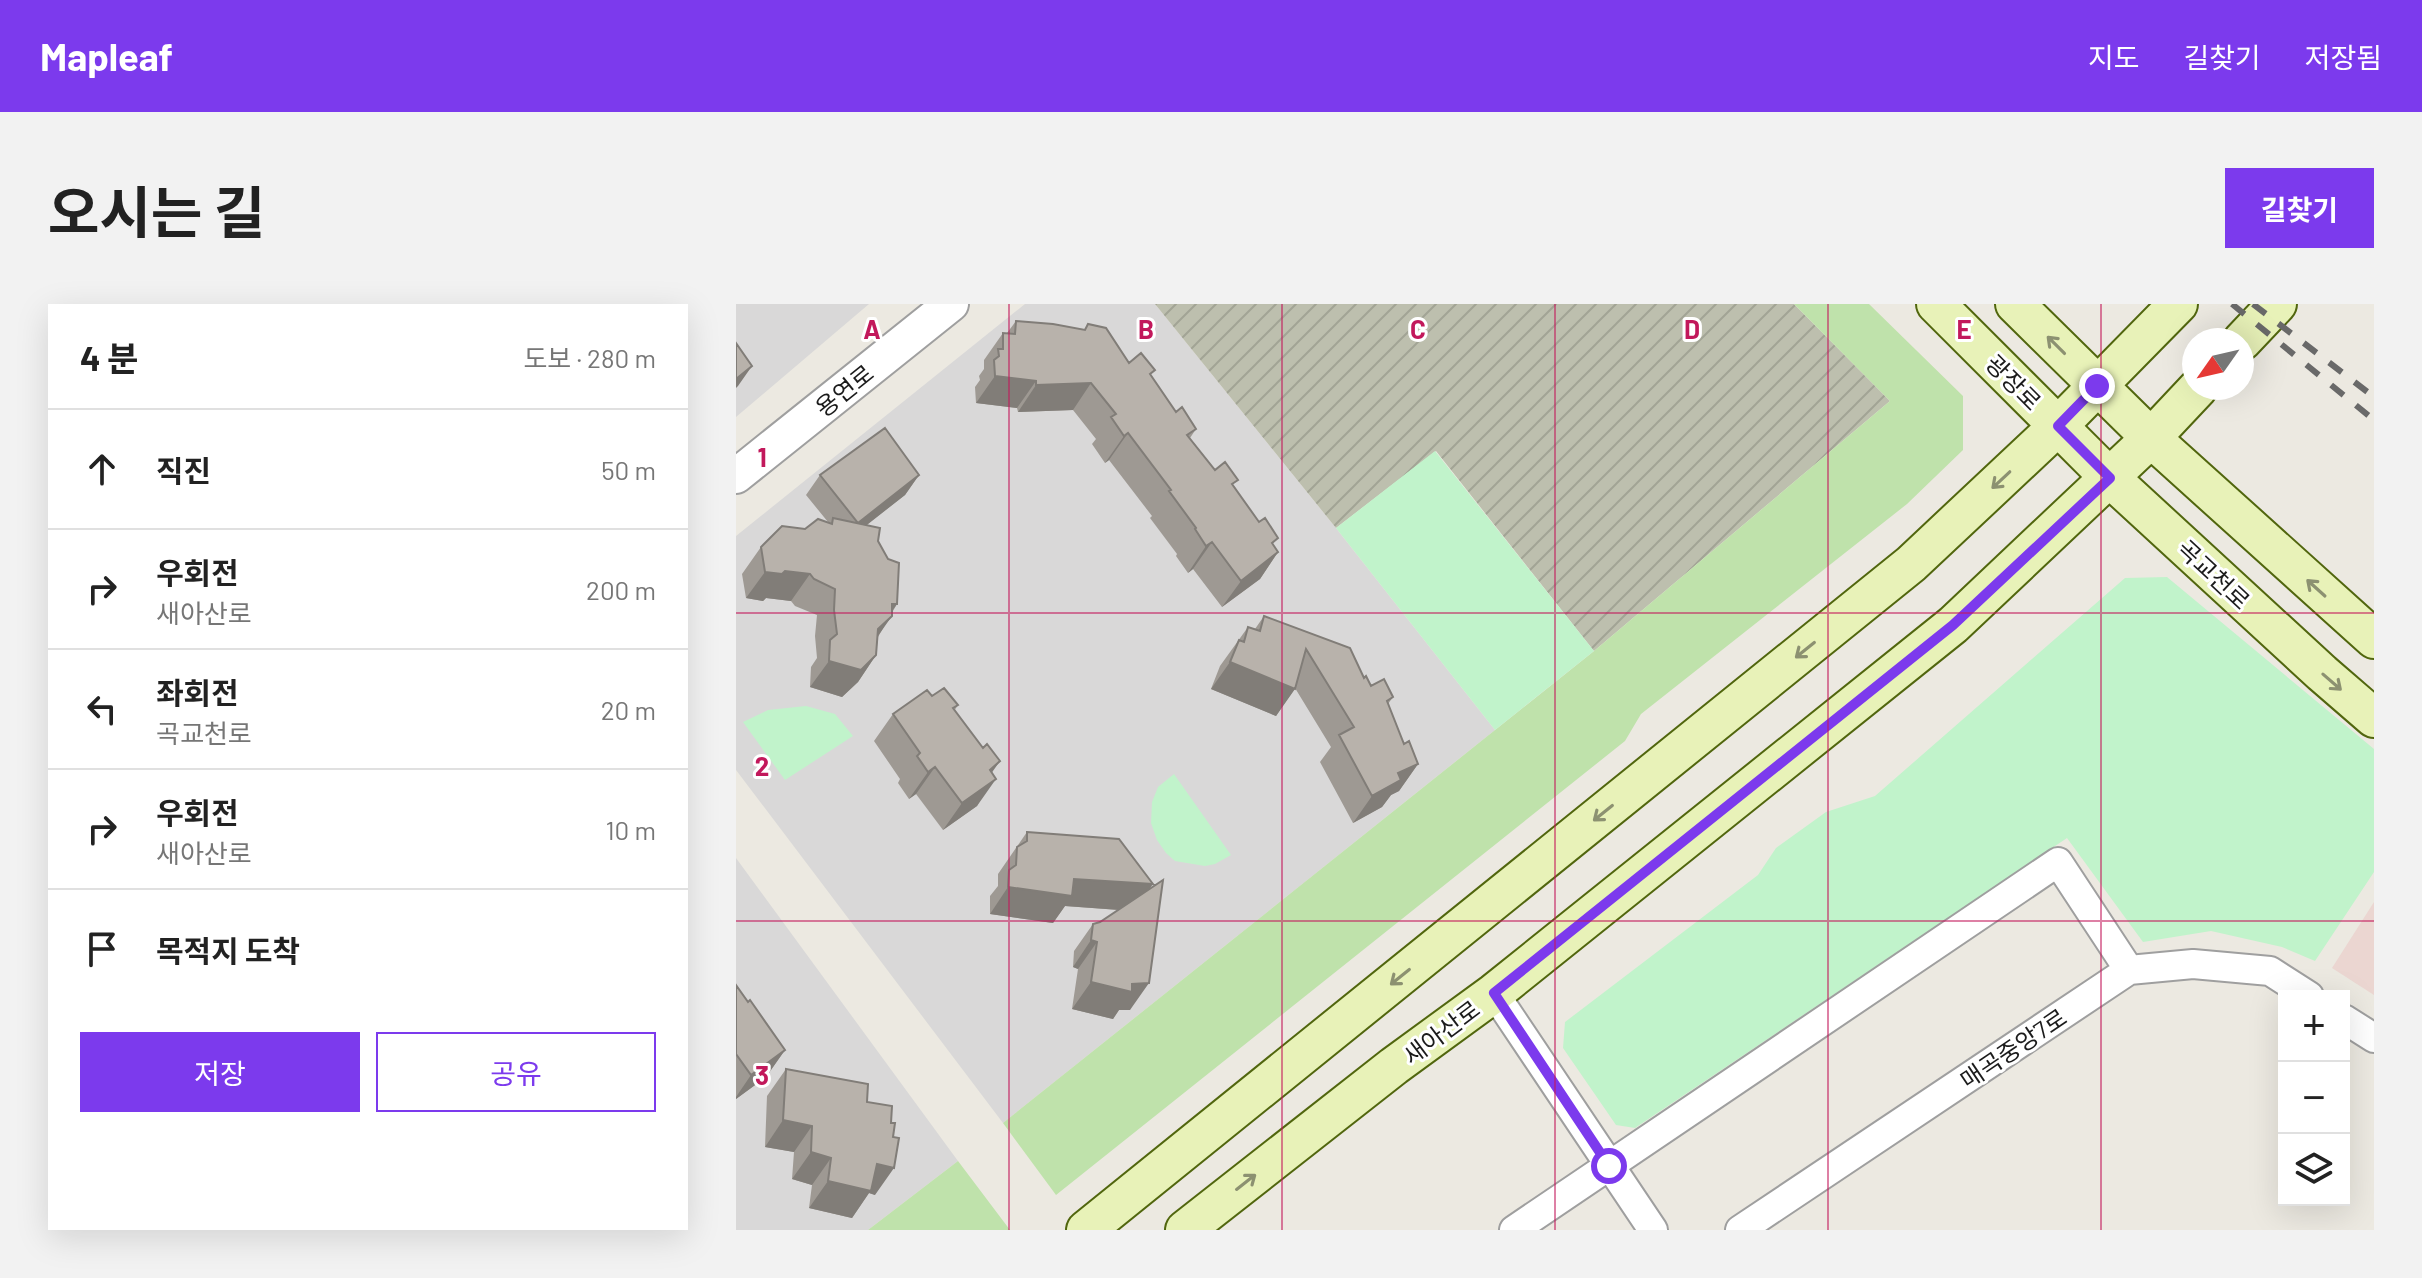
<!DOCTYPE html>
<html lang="ko">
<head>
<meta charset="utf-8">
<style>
  body { margin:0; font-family:Barlow,"Noto Sans KR",sans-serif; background:#f2f2f2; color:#222 }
  .controls { position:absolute; right:24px; bottom:24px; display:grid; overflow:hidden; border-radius:0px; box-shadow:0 8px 32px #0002 }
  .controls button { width:72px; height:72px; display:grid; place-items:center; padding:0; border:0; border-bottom:2px solid #e0e0e0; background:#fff; color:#222; font:40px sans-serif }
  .compass { position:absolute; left:1446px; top:24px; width:72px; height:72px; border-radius:50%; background:#fff; box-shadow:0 8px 32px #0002; rotate:236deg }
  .stop { position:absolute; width:24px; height:24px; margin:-18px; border:6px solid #7c3aed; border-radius:50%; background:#fff }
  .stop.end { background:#7c3aed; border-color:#fff; box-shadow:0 2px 8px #0008 }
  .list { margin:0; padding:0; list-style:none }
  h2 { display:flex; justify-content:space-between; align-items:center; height:104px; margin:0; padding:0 32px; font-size:34px }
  h2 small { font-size:26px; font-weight:400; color:#767676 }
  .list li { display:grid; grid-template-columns:52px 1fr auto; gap:24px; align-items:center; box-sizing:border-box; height:120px; padding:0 32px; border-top:2px solid #e0e0e0 }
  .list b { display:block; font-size:30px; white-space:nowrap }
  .list p { margin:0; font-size:26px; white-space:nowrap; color:#767676 }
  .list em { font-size:26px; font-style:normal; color:#767676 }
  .actions { display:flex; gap:16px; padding:24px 32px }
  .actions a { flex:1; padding:18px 0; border:2px solid #7c3aed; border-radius:0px; text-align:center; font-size:28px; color:#7c3aed }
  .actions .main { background:#7c3aed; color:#fff }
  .icon { flex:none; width:44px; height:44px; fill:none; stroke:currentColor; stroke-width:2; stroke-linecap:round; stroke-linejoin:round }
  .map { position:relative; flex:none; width:1638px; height:926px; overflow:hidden; border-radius:0px }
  header { display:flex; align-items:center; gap:48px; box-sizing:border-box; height:112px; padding:0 40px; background:#7c3aed; color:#fff }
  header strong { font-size:38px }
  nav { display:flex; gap:44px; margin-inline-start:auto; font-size:28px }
  .intro { display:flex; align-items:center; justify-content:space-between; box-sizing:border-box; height:192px; padding:0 48px }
  h1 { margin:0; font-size:56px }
  .button { padding:20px 36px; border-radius:0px; background:#7c3aed; color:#fff; font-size:28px; font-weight:700 }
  main { display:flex; gap:48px; padding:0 48px }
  aside { flex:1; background:#fff; border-radius:0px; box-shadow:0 8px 32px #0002 }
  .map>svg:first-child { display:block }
</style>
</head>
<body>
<header>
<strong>Mapleaf</strong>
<nav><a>지도</a><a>길찾기</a><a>저장됨</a></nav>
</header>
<div class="intro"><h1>오시는 길</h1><a class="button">길찾기</a></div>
<main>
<aside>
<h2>4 분<small>도보 · 280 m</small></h2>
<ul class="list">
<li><svg class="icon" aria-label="ahead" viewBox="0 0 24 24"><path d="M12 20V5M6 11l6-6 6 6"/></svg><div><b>직진</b></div><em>50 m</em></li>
<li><svg class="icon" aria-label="right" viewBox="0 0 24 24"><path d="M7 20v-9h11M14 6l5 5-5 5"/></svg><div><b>우회전</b><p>새아산로</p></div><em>200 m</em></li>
<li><svg class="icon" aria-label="left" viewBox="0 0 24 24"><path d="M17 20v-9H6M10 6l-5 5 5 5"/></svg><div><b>좌회전</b><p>곡교천로</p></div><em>20 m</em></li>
<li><svg class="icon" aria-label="right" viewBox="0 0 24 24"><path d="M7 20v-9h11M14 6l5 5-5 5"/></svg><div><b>우회전</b><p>새아산로</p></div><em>10 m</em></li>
<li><svg class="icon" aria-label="arrive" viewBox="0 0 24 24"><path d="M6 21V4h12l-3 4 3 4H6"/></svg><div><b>목적지 도착</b></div></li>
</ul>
<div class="actions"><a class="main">저장</a><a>공유</a></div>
</aside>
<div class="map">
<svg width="1638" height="926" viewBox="0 0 1638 926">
  <defs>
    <pattern id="construction-furrows" width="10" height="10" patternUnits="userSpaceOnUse" patternTransform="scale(2)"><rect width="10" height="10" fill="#bdbfae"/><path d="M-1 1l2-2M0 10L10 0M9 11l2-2" fill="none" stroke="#a2a495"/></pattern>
  </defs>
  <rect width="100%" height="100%" fill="#ece9e1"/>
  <path fill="#d9d8d8" d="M 0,0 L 133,0 L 0,113 Z
    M 289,0 L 419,0 L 600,224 L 759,426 L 267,819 L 0,466 L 0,232 Z
    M 0,554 L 222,857 L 132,926 L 0,926 Z"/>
  <path fill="#ebd6d1" d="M 1638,598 L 1638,691 L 1596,664 Z"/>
  <path fill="url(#construction-furrows)" d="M 419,0 L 1058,0 L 1154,97 L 858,347 L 700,147 L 600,224 Z"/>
  <path fill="#bfe2ab" d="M 1058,0 L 1133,0 L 1227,92 L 1227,146 L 1171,200 L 905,410 L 889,437 L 320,891 L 267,819 L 858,347 L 1154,97 Z
    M 222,857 L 274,926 L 132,926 Z"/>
  <path fill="#c1f3cb" d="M 699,147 L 858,347 L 759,426 L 600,224 Z
    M 1431,273 L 1638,445 L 1638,568 L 1579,657 L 1546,643 L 1475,627 L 1407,638 L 1331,534 L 899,824 L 880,821 L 827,744 L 829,718 L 1022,571 L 1040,544 L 1090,508 L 1139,492 L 1389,274 Z
    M 70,402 L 99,410 L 117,432 L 49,476 L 7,418 L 32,406 Z
    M 438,470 L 495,551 L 479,560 L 469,562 L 439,557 L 430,549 L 421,536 L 415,519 L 416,498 L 422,483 Z"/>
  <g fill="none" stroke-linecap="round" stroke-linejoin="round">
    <defs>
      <path id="minor" d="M 758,689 L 917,926
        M 1608,715 L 1638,734
        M 778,926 L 1322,558 L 1393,666
        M 1004,926 L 1393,666 L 1457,660 L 1534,667 L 1573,692"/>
      <path id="tertiary" d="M 0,172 L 215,0"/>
      <path id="secondary" d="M 1200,0 L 1374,174 L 1586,369 L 1638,414
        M 1279,0 L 1415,134 L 1638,335
        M 1506,37 L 1541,0
        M 350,926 L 1175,260 L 1322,122 L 1442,0
        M 449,926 L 658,762 L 758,689 L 1217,321 L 1415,134 L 1462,84"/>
    </defs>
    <use href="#minor" stroke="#9f9f9f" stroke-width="32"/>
    <use href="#tertiary" stroke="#9f9f9f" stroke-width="38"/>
    <use href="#secondary" stroke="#51660e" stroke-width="42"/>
    <use href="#minor" stroke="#fff" stroke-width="28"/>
    <use href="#tertiary" stroke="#fff" stroke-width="34"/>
    <use href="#secondary" stroke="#e8f2b8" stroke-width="38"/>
    <path stroke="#696969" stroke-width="6" stroke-dasharray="16 16" stroke-linecap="butt" d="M 1496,0 L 1638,116
      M 1517,0 L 1638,93"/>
  </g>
  <path fill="#9e9993" d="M 280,17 L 393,59 L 415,71 L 440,108 L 460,125 L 454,134 L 479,166 L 498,182 L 542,248 L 524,275 L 486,303 L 457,265 L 452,269 L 440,252 L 441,250 L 414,214 L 416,212 L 373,156 L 369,159 L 356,140 L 360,135 L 337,106 L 282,108 L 281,104 L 240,99 L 239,83 L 244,76 L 243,72 L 248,65 L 248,56 L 267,29 L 271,29 Z
    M 84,171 L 183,171 L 169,191 L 130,221 L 142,237 L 161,300 L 142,333 L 140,351 L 122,378 L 106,393 L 74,383 L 75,363 L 81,354 L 79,332 L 81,311 L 59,302 L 55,297 L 30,294 L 27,297 L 10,294 L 6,270 L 25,243 L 69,225 L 92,218 L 70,191 Z
    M 528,312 L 628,374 L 635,382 L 657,393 L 652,400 L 668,440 L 682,460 L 663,487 L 655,491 L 646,503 L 617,519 L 584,458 L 595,443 L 559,384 L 540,412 L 475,385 L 484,362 L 512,323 L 519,325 Z
    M 196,392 L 222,401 L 218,407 L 256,469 L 241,502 L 207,526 L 180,490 L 173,495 L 162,479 L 164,475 L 138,437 L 157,410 Z
    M 291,528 L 414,585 L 394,706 L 383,706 L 377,715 L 336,705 L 342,665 L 337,663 L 338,647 L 357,620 L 364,618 L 383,606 L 329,602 L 317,619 L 254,610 L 254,592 L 262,582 L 262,570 Z
    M 0,681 L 49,746 L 30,773 L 0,795 Z
    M 50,765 L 131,798 L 139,891 L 133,889 L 116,914 L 73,904 L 76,881 L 56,875 L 58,848 L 29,843 L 31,792 Z"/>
  <path fill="#817d78" d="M 16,62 L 2,82 L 0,84 L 0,75 Z
    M 259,72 L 300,77 L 281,104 L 240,99 Z
    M 355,79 L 337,106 L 282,108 L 300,81 Z
    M 392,129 L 373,156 L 369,159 L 388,132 Z
    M 183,171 L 169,191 L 108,239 L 122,219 Z
    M 476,238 L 457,265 L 452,269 L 470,242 Z
    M 542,248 L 524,275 L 486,303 L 505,277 Z
    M 49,267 L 74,270 L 55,297 L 30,294 L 27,297 L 10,294 L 29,268 Z
    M 156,300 L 161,300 L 145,323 L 156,312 L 137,339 L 123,352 Z
    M 140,351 L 122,378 L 106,393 L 74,383 L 93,357 Z
    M 494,358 L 559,385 L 540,412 L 475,385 Z
    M 264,457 L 245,484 L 260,475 L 241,502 L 207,526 L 226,499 L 254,466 Z
    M 682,460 L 663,487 L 655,491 L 646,503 L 617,519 L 636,492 L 662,469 Z
    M 199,463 L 180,490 L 173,495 L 192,468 Z
    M 338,575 L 417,580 L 398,607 L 329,602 L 317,619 L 254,610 L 272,583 Z
    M 355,636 L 361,638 L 342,665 L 337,663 Z
    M 355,678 L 396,680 L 413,679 L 394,706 L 383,706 L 377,715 L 336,705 Z
    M 49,746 L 30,773 L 0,795 L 0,793 L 15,771 Z
    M 47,816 L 76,822 L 58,848 L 29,843 Z
    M 75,848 L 95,854 L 76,881 L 56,875 Z
    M 141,860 L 158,864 L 139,891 L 133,889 L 116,914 L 73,904 L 92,877 Z"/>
  <path fill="#b8b2ab" stroke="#817d78" stroke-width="2" d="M 280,17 L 317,20 L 349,26 L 352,20 L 370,24 L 393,59 L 405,49 L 419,66 L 414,70 L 440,108 L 446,103 L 460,125 L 451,131 L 479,166 L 489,158 L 502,176 L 496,180 L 523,218 L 529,214 L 542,234 L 536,239 L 542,248 L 505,277 L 476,238 L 470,242 L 459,225 L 460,224 L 433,187 L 435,186 L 392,129 L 388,132 L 375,113 L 380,110 L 355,79 L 300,81 L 300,77 L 259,72 L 258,56 L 263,52 L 262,45 L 267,45 L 267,29 L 279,30 Z
    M 0,39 L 16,62 L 0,75 Z
    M 149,124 L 183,171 L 122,219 L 84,171 Z
    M 97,214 L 144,224 L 142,237 L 152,255 L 163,259 L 161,300 L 156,300 L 156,312 L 142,325 L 140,351 L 125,366 L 93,357 L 94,336 L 101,330 L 98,306 L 99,285 L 78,275 L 74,270 L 49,267 L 46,270 L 29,268 L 25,243 L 46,222 L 69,225 L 82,215 L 96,220 Z
    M 528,312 L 614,344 L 628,374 L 630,372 L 635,382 L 648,375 L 657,393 L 651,397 L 668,440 L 673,437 L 682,460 L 662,469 L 665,476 L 636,492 L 603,431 L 618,423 L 570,345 L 559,385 L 494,358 L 503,336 L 508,338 L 512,323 L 524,327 Z
    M 208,384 L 222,401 L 217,404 L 247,444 L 251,440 L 264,457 L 254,466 L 260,475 L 226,499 L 199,463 L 192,468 L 181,452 L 184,449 L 157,410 L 191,386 L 196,392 Z
    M 291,528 L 383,535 L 417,580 L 338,575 L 336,592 L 272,583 L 273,566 L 280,561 L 281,543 L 291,537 Z
    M 427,576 L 413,679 L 396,680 L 396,688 L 355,678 L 361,638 L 355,636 L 357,620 L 364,618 Z
    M 0,681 L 12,698 L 14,696 L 49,746 L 15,771 L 0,750 Z
    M 50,765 L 132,780 L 131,798 L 156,802 L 155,819 L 159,819 L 157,833 L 163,834 L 158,864 L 141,860 L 135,887 L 92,877 L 95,854 L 75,848 L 76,822 L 47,816 Z"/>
  <defs><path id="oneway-shaft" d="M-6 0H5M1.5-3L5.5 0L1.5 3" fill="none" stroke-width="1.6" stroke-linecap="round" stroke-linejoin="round" transform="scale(2)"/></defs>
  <g stroke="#8c9171">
    <use href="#oneway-shaft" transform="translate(1320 41) rotate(-135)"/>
    <use href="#oneway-shaft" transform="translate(1265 176) rotate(137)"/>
    <use href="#oneway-shaft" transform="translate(1580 284) rotate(-138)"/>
    <use href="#oneway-shaft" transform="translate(1069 346) rotate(141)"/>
    <use href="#oneway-shaft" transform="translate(1596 378) rotate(41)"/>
    <use href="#oneway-shaft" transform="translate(867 509) rotate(141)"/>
    <use href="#oneway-shaft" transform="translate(664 673) rotate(141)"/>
    <use href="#oneway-shaft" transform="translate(510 878) rotate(-38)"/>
  </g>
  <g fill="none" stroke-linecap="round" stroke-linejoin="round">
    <path stroke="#7c3aed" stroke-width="10" d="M 873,862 L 758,689 L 1217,321 L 1374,174 L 1322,122 L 1361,82"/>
  </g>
  <path fill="none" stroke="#c2185b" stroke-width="2" stroke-opacity="0.55" d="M 273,0 L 273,926M 546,0 L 546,926M 819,0 L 819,926M 1092,0 L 1092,926M 1365,0 L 1365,926M 0,309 L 1638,309M 0,617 L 1638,617"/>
  <g text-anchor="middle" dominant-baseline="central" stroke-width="6" stroke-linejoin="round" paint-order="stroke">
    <g font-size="24" fill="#1b1b1b" stroke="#fff">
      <text transform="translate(1278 78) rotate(45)">광장로</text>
      <text transform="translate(108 86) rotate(-39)">용연로</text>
      <text transform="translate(1478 270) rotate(43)">곡교천로</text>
      <text transform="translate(705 728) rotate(-37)">새아산로</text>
      <text transform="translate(1277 744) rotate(-34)">매곡중앙7로</text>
    </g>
  </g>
  <g font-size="26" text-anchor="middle" font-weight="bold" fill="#c2185b" stroke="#fff" stroke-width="6" stroke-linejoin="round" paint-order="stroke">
    <text x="136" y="35">A</text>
    <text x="410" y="35">B</text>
    <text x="682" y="35">C</text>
    <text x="956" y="35">D</text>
    <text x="1228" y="35">E</text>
    <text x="26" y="163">1</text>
    <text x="26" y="472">2</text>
    <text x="26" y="781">3</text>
  </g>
</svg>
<div class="controls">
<button>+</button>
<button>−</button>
<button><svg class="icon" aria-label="layers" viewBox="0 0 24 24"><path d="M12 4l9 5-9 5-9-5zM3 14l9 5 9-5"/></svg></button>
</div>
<svg class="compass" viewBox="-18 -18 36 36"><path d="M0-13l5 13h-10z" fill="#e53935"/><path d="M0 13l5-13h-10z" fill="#767676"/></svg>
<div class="stop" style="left:873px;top:862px"></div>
<div class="stop end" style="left:1361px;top:82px"></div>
</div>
</main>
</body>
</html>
